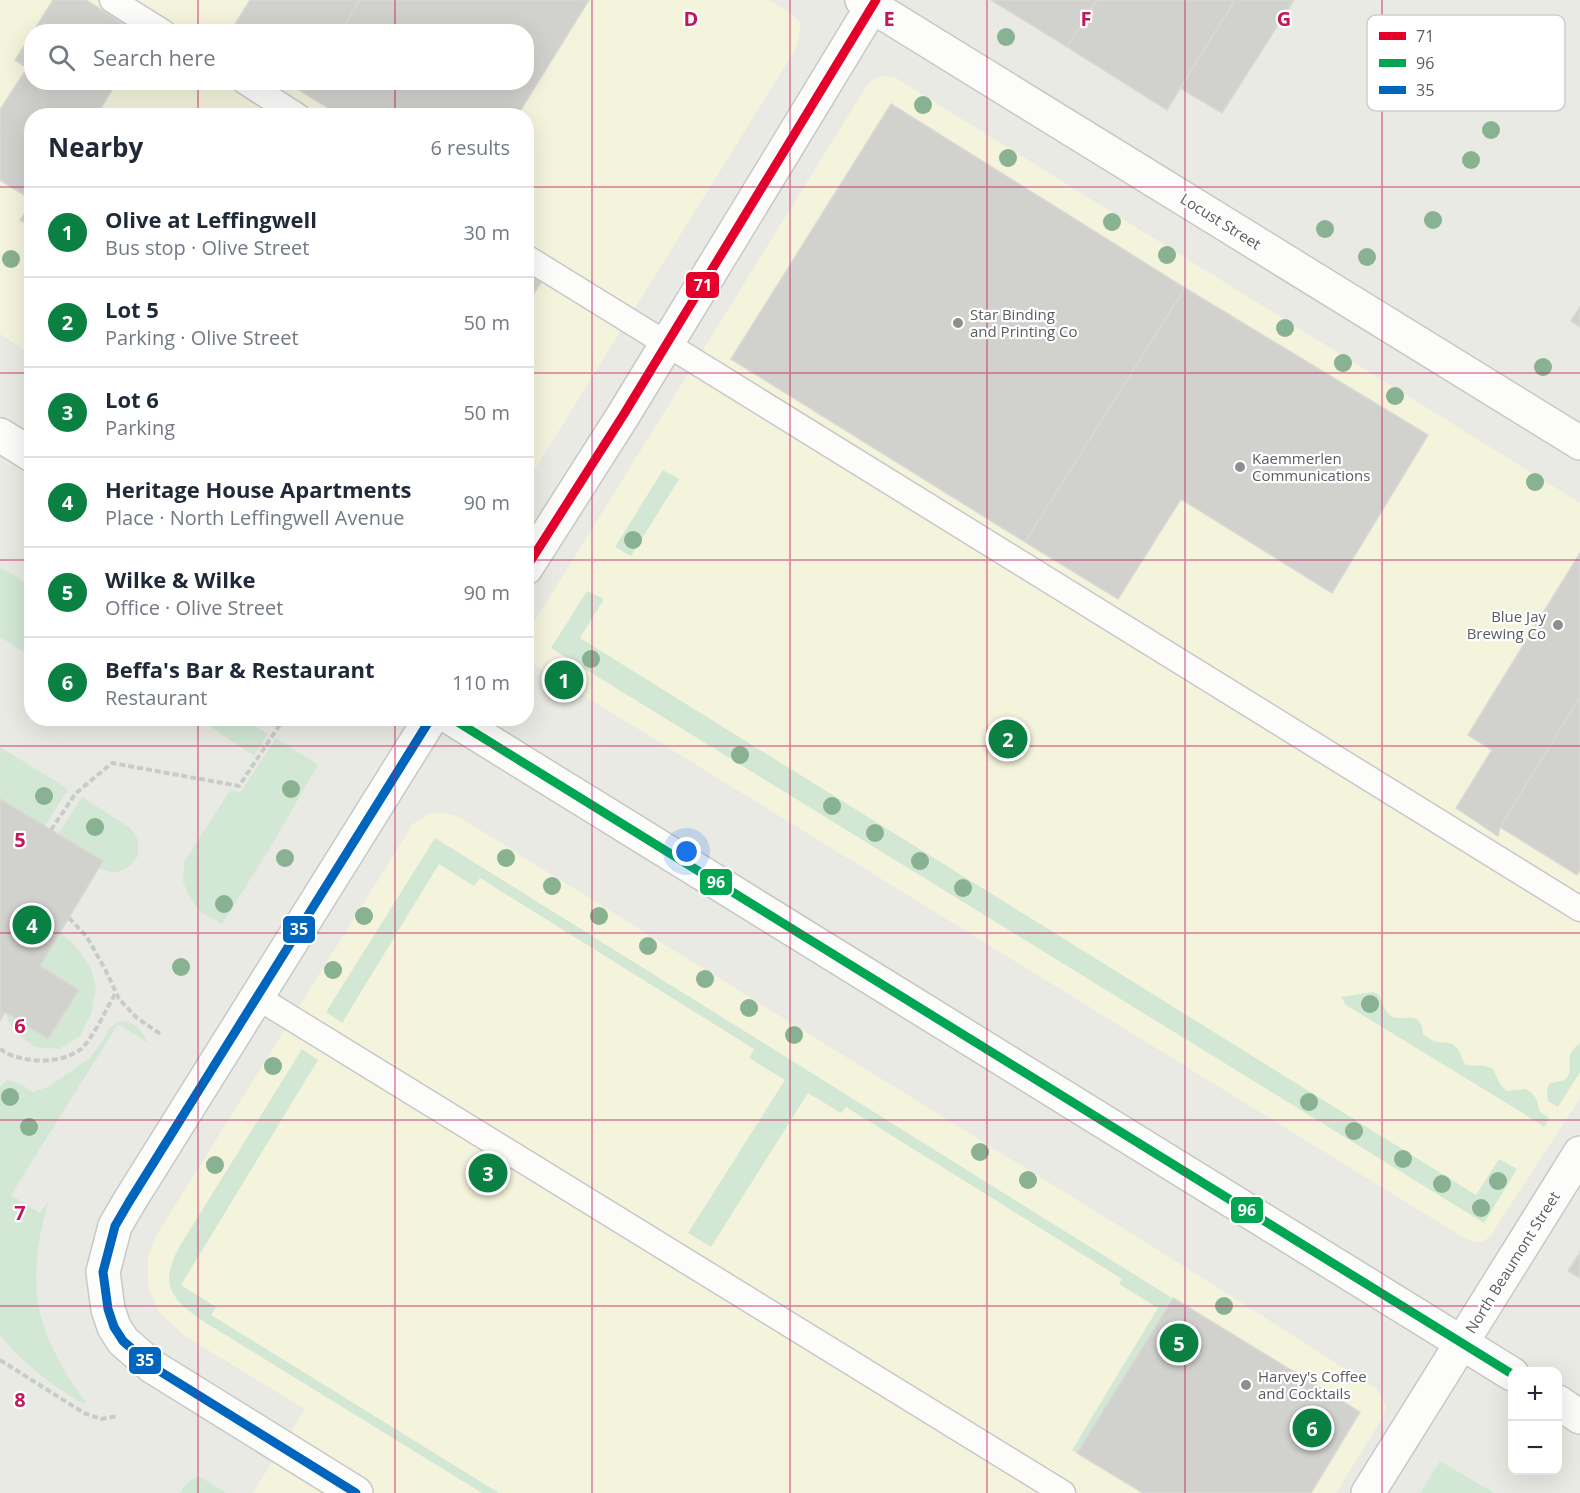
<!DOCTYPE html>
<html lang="en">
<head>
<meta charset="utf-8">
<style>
  body { margin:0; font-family:"Open Sans",sans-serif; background:#f6f6f7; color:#1f2937 }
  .controls { position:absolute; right:18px; bottom:18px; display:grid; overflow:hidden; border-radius:12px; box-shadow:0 6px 24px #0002 }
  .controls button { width:54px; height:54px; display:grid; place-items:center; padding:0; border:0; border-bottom:2px solid #e0e1e3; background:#fff; color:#1f2937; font:30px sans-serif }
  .you { position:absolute; left:687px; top:852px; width:21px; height:21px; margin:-15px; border:4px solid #fff; border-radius:50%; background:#1a73e8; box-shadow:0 0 0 9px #1a73e833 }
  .badge { display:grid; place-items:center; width:39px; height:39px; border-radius:50%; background:#0b8043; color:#fff; font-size:20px; font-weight:700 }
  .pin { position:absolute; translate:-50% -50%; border:3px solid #fff; box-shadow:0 2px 6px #0006 }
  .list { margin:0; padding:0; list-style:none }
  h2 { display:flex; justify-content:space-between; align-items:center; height:78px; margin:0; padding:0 24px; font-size:26px }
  h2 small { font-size:20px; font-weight:400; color:#747a83 }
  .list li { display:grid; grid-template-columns:39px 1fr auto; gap:18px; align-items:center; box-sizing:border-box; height:90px; padding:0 24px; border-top:2px solid #e0e1e3 }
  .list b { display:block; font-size:22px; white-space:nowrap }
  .list p { margin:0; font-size:20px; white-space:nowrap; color:#747a83 }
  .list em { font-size:20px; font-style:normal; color:#747a83 }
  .icon { flex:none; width:33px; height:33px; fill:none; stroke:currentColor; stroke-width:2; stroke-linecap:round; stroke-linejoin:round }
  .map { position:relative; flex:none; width:1580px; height:1493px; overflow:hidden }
  .search { position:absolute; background:#fff; box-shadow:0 6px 24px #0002; left:24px; top:24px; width:510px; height:66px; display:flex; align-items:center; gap:15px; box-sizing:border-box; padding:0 21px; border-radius:24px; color:#747a83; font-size:22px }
  .panel { position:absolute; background:#fff; box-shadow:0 6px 24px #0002; left:24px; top:108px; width:510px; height:618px; border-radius:24px }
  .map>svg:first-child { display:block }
</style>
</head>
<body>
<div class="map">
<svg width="1580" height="1493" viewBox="0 0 1580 1493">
  <rect width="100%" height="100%" fill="#eaeae5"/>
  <path fill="#f4f4dd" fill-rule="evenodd" d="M 0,0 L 769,0 L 793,15 L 800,23 L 799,37 L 795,50 L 527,482 L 526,116 L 32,116 L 31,354 L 0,334 ZM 32,32 L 526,32 L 526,82 L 32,82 Z
    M 882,76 L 894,77 L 1580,503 L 1580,1098 L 1491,1235 L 1484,1241 L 1474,1242 L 1461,1236 L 536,666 L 527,654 L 527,637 L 533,624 L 866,87 L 873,79 Z
    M 443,813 L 457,816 L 1190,1270 L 1378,1390 L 1386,1407 L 1383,1417 L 1336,1493 L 253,1493 L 305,1409 L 185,1336 L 158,1311 L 148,1285 L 148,1257 L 156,1236 L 413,824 L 428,814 Z"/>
  <path fill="#d2e7d4" d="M 663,470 L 679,479 L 631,556 L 615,547 Z
    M 0,567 L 31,586 L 31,657 L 0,637 Z
    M 587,591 L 604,599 L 580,638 L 1476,1195 L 1499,1159 L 1517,1169 L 1484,1223 L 551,648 Z
    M 199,719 L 244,719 L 268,734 L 254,756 Z
    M 276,738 L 318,765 L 270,848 L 222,924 L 199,911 L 189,896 L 183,882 L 184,862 L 231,789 L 240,793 Z
    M 0,747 L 68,789 L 45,826 L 0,799 Z
    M 82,797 L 130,828 L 138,840 L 138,856 L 130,866 L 119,872 L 111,872 L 99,868 L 103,861 L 58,834 Z
    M 435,838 L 1172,1298 L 1077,1453 L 1072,1450 L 1158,1308 L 1119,1284 L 1122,1279 L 846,1107 L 841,1113 L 808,1093 L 711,1247 L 688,1233 L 785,1080 L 749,1058 L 754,1049 L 480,878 L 474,886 L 439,864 L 342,1023 L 326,1012 Z
    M 60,932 L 77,948 L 91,968 L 96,988 L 91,1014 L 80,1036 L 59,1049 L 35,1047 L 21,1037 L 10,1025 L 5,1012 L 78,990 L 40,966 Z
    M 1373,992 L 1379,995 C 1382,1002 1384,1011 1391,1016 C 1403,1023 1421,1008 1423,1034 C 1427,1037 1432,1041 1437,1042 C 1444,1043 1450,1041 1456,1047 C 1461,1052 1461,1059 1466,1065 L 1485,1066 L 1493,1069 L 1500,1084 L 1507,1091 L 1525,1089 L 1532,1093 L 1537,1100 L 1539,1111 L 1549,1118 L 1544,1127 L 1526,1115 L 1346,1005 L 1341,997 Z
    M 120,1021 C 137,1022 140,1029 148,1043 L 118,1024 L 11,1195 L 40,1213 L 49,1200 C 40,1230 34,1262 37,1295 C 40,1330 64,1375 86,1402 L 83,1404 C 53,1386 22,1363 0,1335 L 0,1087 L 7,1080 L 21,1084 L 32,1092 L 48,1087 L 90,1058 L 104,1038 L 109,1028 Z
    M 1579,1044 L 1580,1044 L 1580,1072 L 1558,1107 L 1548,1101 L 1547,1092 L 1549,1084 C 1553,1082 1560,1082 1564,1080 C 1573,1074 1568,1064 1570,1056 C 1571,1051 1575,1047 1579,1044 Z
    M 302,1049 L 318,1060 L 181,1285 L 216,1307 L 211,1315 L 499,1493 L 482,1493 L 198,1318 C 169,1296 161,1284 178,1249 Z
    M 1440,1461 L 1494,1493 L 1420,1493 Z
    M 199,1476 L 226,1493 L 180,1493 C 185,1484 189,1480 199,1476 Z"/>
  <path fill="#d1d1ce" stroke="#d9d9d4" stroke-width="1.5" d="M 53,0 L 86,0 L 136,32 L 33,32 Z
    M 250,0 L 360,0 L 340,32 L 230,32 Z
    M 360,0 L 589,0 L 517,116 L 341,116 L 302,92 L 308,82 L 526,82 L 526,32 L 340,32 Z
    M 991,0 L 1097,0 L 1067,47 Z
    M 1097,0 L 1235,0 L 1167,110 L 1067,47 Z
    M 1235,0 L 1294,0 L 1222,113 L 1180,88 Z
    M 32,34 L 32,82 L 117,82 L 96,116 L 32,116 L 32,200 L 0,180 L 0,110 L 27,68 L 15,60 Z
    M 288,82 L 308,82 L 302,92 Z
    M 891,104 L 1185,288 L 1025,542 L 731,359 Z
    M 32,203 L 32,227 L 20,220 Z
    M 526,272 L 542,281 L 526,306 Z
    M 1185,288 L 1428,435 L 1332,593 L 1181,499 L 1118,599 L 1025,542 Z
    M 1580,307 L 1580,327 L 1571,321 Z
    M 1580,553 L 1580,697 L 1500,827 L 1498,836 L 1456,808 L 1492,750 L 1468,735 Z
    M 1580,697 L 1580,870 L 1577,875 L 1500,827 Z
    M 0,799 L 103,861 L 40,966 L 79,990 L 48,1039 L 5,1012 L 0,1021 Z
    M 1580,1252 L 1580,1278 L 1568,1271 Z
    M 1173,1298 L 1360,1412 L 1311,1493 L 1143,1493 L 1077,1453 Z"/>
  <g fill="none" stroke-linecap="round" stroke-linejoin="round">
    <defs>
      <path id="lane" d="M 112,0 L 163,32
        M 245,82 L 298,116
        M 526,257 L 1580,909
        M 257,997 L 1063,1493"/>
      <path id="street" d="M 862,0 L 1580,443
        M 526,568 L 624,414 L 876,0
        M 356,1493 L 153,1367 L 123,1341 L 114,1327 L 108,1309 L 103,1272 L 115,1226 L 129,1202 L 431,718
        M 1368,1493 L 1580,1153"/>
      <path id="secondary" d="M 0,435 L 32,455
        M 451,718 L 1512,1374
        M 1558,1402 L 1580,1417"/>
    </defs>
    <use href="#lane" stroke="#c7c8c7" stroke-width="27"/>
    <use href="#street" stroke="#c7c8c7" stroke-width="36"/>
    <use href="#secondary" stroke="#c5c6c6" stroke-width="36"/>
    <path stroke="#c7cbca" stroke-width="4" stroke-dasharray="6 3" stroke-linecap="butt" d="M 51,830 L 75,794 L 112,763 L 239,786 L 281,723
      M 69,918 L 87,937 L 105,969 L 119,999 L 137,1018 L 162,1035
      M 0,1049 C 5,1052 11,1056 17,1057 C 37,1063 64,1062 81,1049 C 92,1040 108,1006 116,992
      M 0,1360 L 84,1413 L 101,1419 L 118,1416"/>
    <use href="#lane" stroke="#fcfcfb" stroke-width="24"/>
    <use href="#street" stroke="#fcfcfb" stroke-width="33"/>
    <use href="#secondary" stroke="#fcfcfb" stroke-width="33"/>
    <defs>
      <path id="bus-1" d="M 526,568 L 624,414 L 876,0"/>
      <path id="bus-2" d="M 451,718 L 1512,1374"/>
      <path id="bus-3" d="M 356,1493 L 153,1367 L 123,1341 L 114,1327 L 108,1309 L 103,1272 L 115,1226 L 129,1202 L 431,718"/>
    </defs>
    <use href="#bus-1" stroke="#fff" stroke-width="14"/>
    <use href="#bus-2" stroke="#fff" stroke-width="14"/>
    <use href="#bus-3" stroke="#fff" stroke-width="14"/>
    <use href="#bus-1" stroke="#e4002b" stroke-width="9"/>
    <use href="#bus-2" stroke="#00a651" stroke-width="9"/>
    <use href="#bus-3" stroke="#0065bd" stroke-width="9"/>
  </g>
  <g fill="#88b291">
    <circle cx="1006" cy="37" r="9"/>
    <circle cx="923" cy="105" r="9"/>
    <circle cx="1491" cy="130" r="9"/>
    <circle cx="1008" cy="158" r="9"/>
    <circle cx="1471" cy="160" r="9"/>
    <circle cx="1433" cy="220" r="9"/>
    <circle cx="1112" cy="222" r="9"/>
    <circle cx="1325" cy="229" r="9"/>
    <circle cx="1167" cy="255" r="9"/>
    <circle cx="1367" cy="257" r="9"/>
    <circle cx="11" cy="259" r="9"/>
    <circle cx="1285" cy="328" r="9"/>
    <circle cx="1343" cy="363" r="9"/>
    <circle cx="1543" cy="367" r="9"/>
    <circle cx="1395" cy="396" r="9"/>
    <circle cx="1535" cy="482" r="9"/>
    <circle cx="633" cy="540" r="9"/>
    <circle cx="591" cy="659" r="9"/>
    <circle cx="740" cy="755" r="9"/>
    <circle cx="291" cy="789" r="9"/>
    <circle cx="44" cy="796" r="9"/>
    <circle cx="832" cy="806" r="9"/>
    <circle cx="95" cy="827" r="9"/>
    <circle cx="875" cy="833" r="9"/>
    <circle cx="285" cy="858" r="9"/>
    <circle cx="506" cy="858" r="9"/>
    <circle cx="920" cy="861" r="9"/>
    <circle cx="552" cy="886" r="9"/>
    <circle cx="963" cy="888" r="9"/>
    <circle cx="224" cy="904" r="9"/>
    <circle cx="364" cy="916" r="9"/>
    <circle cx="599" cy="916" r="9"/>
    <circle cx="648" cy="946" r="9"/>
    <circle cx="181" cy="967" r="9"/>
    <circle cx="333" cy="970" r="9"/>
    <circle cx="705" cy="979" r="9"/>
    <circle cx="1370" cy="1004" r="9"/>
    <circle cx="749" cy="1008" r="9"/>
    <circle cx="794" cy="1035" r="9"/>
    <circle cx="273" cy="1066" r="9"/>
    <circle cx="10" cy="1097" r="9"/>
    <circle cx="1309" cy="1102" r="9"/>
    <circle cx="29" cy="1127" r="9"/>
    <circle cx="1354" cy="1131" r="9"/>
    <circle cx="980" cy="1152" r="9"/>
    <circle cx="1403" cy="1159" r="9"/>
    <circle cx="215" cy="1165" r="9"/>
    <circle cx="1028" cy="1180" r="9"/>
    <circle cx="1498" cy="1181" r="9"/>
    <circle cx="1442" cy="1184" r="9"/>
    <circle cx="1481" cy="1208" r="9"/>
    <circle cx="1224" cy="1306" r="9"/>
  </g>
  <path fill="none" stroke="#c2185b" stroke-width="1.5" stroke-opacity="0.55" d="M 198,0 L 198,32M 395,0 L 395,32M 592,0 L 592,1493M 790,0 L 790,1493M 987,0 L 987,1493M 1185,0 L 1185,1493M 1382,0 L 1382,1493M 198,82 L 198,116M 395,82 L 395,116M 0,187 L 32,187M 526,187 L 1580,187M 0,373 L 32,373M 526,373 L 1580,373M 0,560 L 32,560M 526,560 L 1580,560M 198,718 L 198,1493M 395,718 L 395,1493M 0,746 L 1580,746M 0,933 L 1580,933M 0,1120 L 1580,1120M 0,1306 L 1580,1306"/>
  <g fill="#8c8e90" stroke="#fff" stroke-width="2">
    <circle cx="958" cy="323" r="6"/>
    <circle cx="1240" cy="467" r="6"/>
    <circle cx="1558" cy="625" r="6"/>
    <circle cx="1246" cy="1385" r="6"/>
  </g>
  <g text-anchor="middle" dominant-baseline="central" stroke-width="4.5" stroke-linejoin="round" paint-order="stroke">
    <g font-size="15" fill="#5a5c62" stroke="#fff">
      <text transform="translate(1221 221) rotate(32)">Locust Street</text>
      <text transform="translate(1512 1262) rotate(-58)">North Beaumont Street</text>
    </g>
    <g font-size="15" fill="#5a5c62" stroke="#fff" text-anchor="start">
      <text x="970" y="314">Star Binding<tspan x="970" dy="17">and Printing Co</tspan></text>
      <text x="1252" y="458">Kaemmerlen<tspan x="1252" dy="17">Communications</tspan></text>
      <text x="1546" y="616" text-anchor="end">Blue Jay<tspan x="1546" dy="17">Brewing Co</tspan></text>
      <text x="1258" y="1376">Harvey's Coffee<tspan x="1258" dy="17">and Cocktails</tspan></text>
    </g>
  </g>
  <rect x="1367" y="15" width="198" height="96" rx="9" fill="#fff" stroke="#ceced0" stroke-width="1.5"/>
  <rect x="1379" y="32" width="27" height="8" fill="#e4002b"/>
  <rect x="1379" y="59" width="27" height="8" fill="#00a651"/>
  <rect x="1379" y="86" width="27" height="8" fill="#0065bd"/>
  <g font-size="16" fill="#5a5c62">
    <text x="1416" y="42">71</text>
    <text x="1416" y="69">96</text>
    <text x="1416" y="96">35</text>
  </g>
  <g font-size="20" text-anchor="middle" font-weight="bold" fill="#c2185b" stroke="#fff" stroke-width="4.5" stroke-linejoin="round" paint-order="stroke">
    <text x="691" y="26">D</text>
    <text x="889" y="26">E</text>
    <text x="1086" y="26">F</text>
    <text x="1284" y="26">G</text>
    <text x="20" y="847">5</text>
    <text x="20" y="1033">6</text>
    <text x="20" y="1220">7</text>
    <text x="20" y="1407">8</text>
  </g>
  <g stroke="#fff" stroke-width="2">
    <rect x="685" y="271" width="35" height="28" rx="6" fill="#e4002b"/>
    <rect x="699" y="868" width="34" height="28" rx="6" fill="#00a651"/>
    <rect x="282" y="915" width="34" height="29" rx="6" fill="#0065bd"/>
    <rect x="1230" y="1196" width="34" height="28" rx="6" fill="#00a651"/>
    <rect x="128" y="1346" width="34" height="29" rx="6" fill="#0065bd"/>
  </g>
  <g font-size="16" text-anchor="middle" font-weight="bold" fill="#fff">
    <text x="703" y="291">71</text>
    <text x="716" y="888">96</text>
    <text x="299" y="935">35</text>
    <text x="1247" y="1216">96</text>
    <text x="145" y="1366">35</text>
  </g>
</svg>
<div class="controls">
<button>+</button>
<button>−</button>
</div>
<div class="you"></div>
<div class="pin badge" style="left:564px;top:680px">1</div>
<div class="pin badge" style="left:1008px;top:739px">2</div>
<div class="pin badge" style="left:488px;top:1173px">3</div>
<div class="pin badge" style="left:32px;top:925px">4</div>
<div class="pin badge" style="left:1179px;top:1343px">5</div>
<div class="pin badge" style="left:1312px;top:1428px">6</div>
<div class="search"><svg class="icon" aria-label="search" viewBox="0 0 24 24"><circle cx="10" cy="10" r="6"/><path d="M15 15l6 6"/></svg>Search here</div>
<section class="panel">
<h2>Nearby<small>6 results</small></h2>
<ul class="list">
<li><span class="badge">1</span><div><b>Olive at Leffingwell</b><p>Bus stop · Olive Street</p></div><em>30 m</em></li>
<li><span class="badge">2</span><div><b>Lot 5</b><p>Parking · Olive Street</p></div><em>50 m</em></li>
<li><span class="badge">3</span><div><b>Lot 6</b><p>Parking</p></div><em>50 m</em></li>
<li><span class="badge">4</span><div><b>Heritage House Apartments</b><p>Place · North Leffingwell Avenue</p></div><em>90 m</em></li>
<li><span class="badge">5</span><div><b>Wilke &amp; Wilke</b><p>Office · Olive Street</p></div><em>90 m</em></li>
<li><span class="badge">6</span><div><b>Beffa's Bar &amp; Restaurant</b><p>Restaurant</p></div><em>110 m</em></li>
</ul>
</section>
</div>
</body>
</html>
